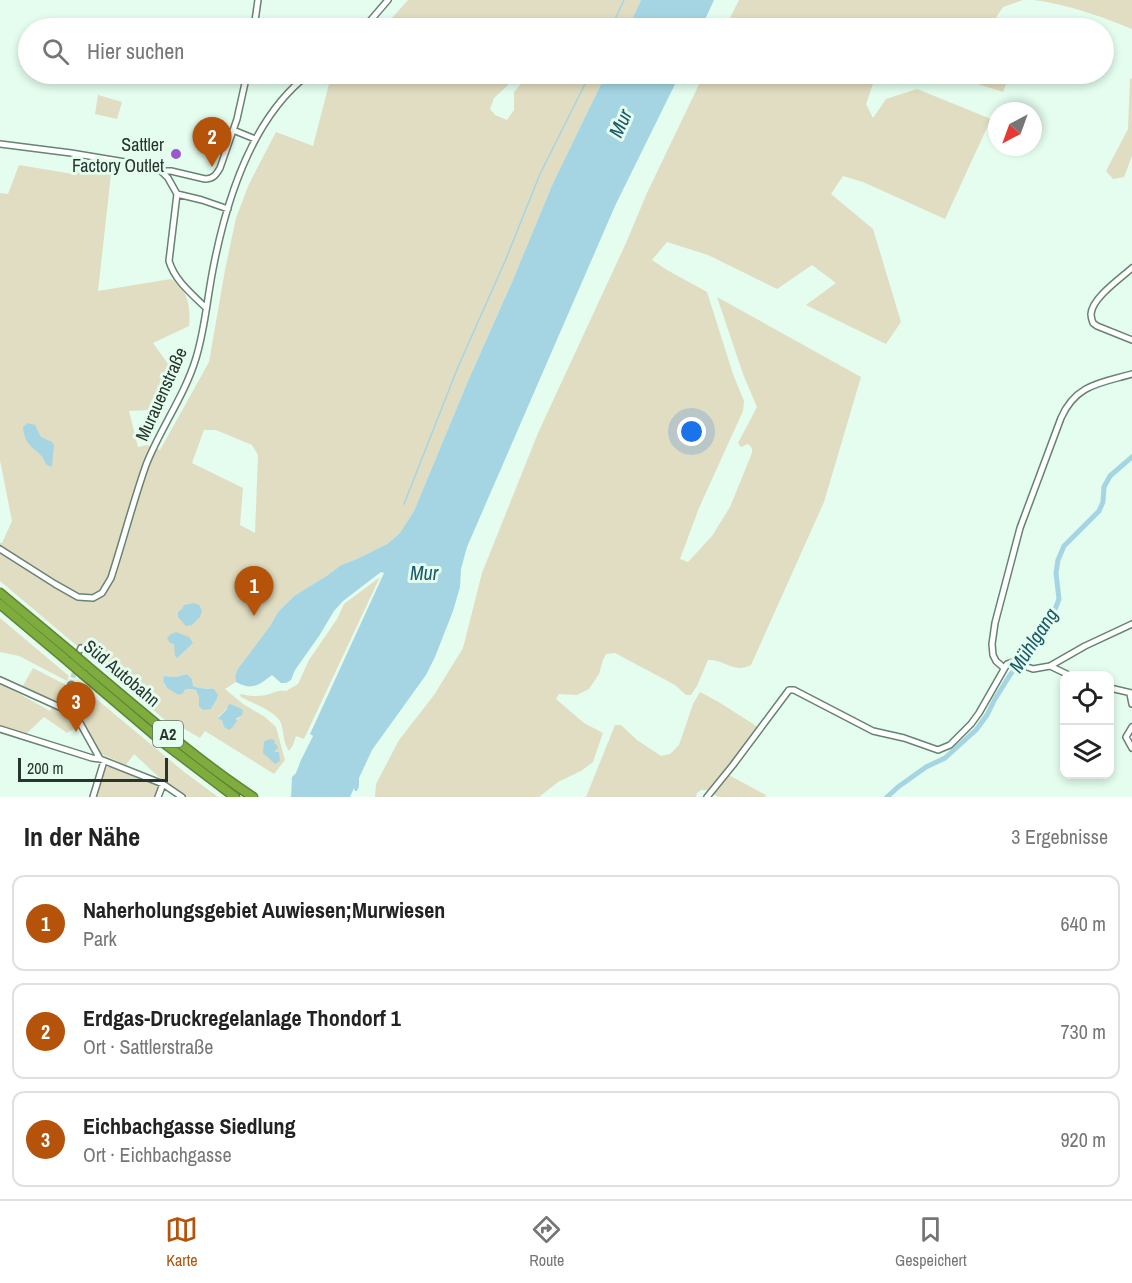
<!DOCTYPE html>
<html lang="de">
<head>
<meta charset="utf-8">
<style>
  body { margin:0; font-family:"Archivo Narrow",sans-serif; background:#f2f2f2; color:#222 }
  .controls { position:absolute; right:18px; bottom:18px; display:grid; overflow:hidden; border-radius:12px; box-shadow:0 3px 9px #0003 }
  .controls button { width:54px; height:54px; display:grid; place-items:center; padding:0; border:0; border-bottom:2px solid #e0e0e0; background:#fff; color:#222; font:30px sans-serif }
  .compass { position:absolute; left:988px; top:102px; width:54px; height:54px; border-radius:50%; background:#fff; box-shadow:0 3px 9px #0003; rotate:221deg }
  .scale { position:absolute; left:18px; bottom:15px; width:150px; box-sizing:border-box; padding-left:6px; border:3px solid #28342d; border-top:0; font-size:16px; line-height:21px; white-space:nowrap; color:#28342d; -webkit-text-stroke:4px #e4fdee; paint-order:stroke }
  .you { position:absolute; left:692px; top:432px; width:21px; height:21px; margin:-15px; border:4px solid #fff; border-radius:50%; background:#1a73e8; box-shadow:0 0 0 9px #1a73e833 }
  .badge { display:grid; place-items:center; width:39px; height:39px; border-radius:50%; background:#b45309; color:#fff; font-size:20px; font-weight:700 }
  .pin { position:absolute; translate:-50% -50px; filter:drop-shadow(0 2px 3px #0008) }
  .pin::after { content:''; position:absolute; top:32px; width:21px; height:18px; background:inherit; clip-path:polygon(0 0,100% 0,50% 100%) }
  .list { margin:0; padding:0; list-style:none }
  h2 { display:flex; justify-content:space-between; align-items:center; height:78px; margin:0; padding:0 24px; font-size:26px }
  h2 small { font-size:20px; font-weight:400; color:#767676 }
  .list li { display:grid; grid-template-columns:39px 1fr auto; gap:18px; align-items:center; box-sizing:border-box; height:96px; margin:0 12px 12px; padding:0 12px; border:2px solid #e0e0e0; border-radius:12px }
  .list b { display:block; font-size:22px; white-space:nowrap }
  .list p { margin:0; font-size:20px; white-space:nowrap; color:#767676 }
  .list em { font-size:20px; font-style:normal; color:#767676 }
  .icon { flex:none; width:33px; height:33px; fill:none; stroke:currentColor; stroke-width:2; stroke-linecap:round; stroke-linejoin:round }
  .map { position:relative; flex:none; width:1132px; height:797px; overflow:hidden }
  .search { position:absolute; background:#fff; box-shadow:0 3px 9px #0003; left:18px; right:18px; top:18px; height:66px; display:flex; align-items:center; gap:15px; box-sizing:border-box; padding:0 21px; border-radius:33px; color:#767676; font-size:22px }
  .sheet { height:402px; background:#fff }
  nav { display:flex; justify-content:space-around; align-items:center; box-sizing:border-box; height:84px; border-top:2px solid #e0e0e0; background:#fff; font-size:16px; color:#767676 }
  nav a { display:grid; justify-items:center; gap:3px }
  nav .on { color:#b45309 }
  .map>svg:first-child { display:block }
</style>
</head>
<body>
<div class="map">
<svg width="1132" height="797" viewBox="0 0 1132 797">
  <rect width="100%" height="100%" fill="#e4fdee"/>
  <path fill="#e1ddc2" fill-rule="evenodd" d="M 408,0 L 641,0 L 628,28 L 383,28 Z
    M 739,0 L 1023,0 L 1003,7 L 993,22 L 1028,25 L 1027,28 L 725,28 Z
    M 1033,0 L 1132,0 L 1132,29 C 1100,16 1067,4 1033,0 Z
    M 335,74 L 516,74 L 506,87 L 494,98 L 490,109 L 495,115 L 507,120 L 514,110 L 514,92 L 529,74 L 606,74 L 553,183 L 512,282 L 468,381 L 414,511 L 399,534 L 387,544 L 357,559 L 341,565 L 328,575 L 294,596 L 278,612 L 270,626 L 237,670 L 235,677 L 236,682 L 225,689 L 243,704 L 265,717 L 276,727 L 285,760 L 274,774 L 205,731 L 200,738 L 183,728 L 178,731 L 0,581 L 0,543 L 2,543 L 12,521 L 0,460 L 0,193 L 8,194 L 19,165 L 73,174 L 76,158 L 112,165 L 98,291 L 171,279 C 188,289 191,308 189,326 L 153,343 L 171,368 L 160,394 L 161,399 L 153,410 L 129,411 L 138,447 L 147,445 L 160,450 L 209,362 L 225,270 L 236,218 L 249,184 L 276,132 L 313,146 L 330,80 ZM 204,430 L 216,430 L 252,445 L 258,455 L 255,533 L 240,525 L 243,488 L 192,463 ZM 187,674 L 192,679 L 193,686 L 199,688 L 208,688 L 218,695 L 217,699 L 211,709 L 199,698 L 196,690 C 188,688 185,690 179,694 L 164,685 L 164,676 L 176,677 ZM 231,704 L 242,709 L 239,718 L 224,727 L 222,721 L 218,717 Z
    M 704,74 L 879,74 L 875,78 L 866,104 L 873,118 L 886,99 L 917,89 L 991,119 L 945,219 L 863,182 L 843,176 L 831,194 L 873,229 L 901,322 L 886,344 L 806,305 L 836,283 L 812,265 L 777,289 L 708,255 L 667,242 L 652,260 L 667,270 L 707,292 L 733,374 L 744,401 L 743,411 L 699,508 L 680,559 L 688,562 L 712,536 L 730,507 L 752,453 L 752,448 L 748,444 L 741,447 L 738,443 L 757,407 L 743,374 L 717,297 L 861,377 L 824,502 L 751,665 C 733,674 725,659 708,660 L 697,686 L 691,695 L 686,695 L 675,685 L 615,653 L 606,654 L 603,660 L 599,674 L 589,689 L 577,695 L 559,694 L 556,699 L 584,723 L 603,733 L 593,762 L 581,771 L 558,782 L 539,797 L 375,797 L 376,784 L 399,740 L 434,695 L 463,648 L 482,573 L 538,433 L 626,243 L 647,193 Z
    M 946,74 L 1010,74 L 1003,92 Z
    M 1132,78 L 1132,156 L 1124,177 L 1113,179 L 1106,171 L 1128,129 L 1130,79 Z
    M 98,95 L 122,102 L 117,119 L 95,114 Z
    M 380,577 L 304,739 L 296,736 L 293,745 L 289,751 C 283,743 284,732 281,723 C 277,712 252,703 241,697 L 240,694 C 249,696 257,697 266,695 C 275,693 276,690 286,691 L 298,684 L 309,660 L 337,619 L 344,604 Z
    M 0,618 L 69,676 L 67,681 L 19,656 L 0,652 Z
    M 33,668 L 68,686 L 69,705 L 62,706 L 22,687 Z
    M 76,682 L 183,771 L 218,797 L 186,797 L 163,781 L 134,754 L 126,765 L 101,754 L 76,710 L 73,700 Z
    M 0,683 L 50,711 L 53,706 C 64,712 72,716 77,727 L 67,733 L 44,717 L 25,735 L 0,726 Z
    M 700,692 L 717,701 L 758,727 L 725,773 L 766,795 L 765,797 L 718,797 L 708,790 L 701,790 L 697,793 L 696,797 L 586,797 L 615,725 L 621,725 L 637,740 L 661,756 L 670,754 L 679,745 L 693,704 Z
    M 110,766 L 161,786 L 157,797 L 96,797 L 106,768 Z"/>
  <path fill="#a5d5e3" d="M 641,0 L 714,0 L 701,28 L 628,28 Z
    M 606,74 L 680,74 L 615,206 L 467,547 L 461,569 L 460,587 L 453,611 L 435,657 L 426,675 L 372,750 L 359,778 L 359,786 L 357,791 L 355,791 L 354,788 L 350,797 L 291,797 L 292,777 L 296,773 L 301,760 L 313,736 L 310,734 L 384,573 L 381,572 L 343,601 L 334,611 L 319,636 L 295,670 L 291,680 L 286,683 L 281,683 L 272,675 C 259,685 252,691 236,682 L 235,677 L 237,670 L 270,626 L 278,612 L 294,596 L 328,575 L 341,565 L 357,559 L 387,544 L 399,534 L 414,511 L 468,381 L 512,282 L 553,183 Z
    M 28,423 L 35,425 L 41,437 L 52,442 L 54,445 L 52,465 L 51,467 L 46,464 C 40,447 25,451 23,427 Z
    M 194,603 L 199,605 L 202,611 L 200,617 L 192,625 L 186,626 L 178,617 L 178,612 L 182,609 L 184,605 Z
    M 176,632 L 189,637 L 193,643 L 177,658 L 175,656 L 174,644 L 170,643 L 167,638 L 171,634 Z
    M 187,674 L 192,679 L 193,686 L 199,688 L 214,689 L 218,695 L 217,699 L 211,709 L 203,710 L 199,706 L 199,698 L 196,690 L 189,689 L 185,690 L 183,693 L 179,695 C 171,690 161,687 164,676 L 176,677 Z
    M 231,704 L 242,709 L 243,711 L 242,715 L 236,719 L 237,721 L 232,728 L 229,730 L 224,727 L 222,721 L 218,718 L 227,709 L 228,705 Z
    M 271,739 L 274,740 L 275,742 L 274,744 L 276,744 L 278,748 L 274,752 L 279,752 L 280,761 L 275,764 L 263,753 L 264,742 L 267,740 Z"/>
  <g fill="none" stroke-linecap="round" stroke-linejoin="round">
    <path stroke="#a5d5e3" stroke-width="1.5" d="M 611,28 L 624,0
      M 404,504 L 458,367 L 506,259 L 540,174 L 590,74"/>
    <path stroke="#a5d5e3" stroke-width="5" d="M 887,797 L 898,787 L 926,767 L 945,758 L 976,730 L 987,715 L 995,699 L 1010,675 L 1030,651 L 1051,620 L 1059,599 L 1056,573 L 1058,560 L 1064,546 L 1099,511 L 1103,502 L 1104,487 L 1110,476 L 1132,457"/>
    <path stroke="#bed5c7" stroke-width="5" stroke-dasharray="5 2.5" stroke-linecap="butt" d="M 71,685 L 80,650"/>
    <defs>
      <path id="minor" d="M 254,28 L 258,0
        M 364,28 L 388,0
        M 233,130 L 255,139
        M 0,144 L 71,153 L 131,163 L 161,171 L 168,178 L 177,194 L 169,261 C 175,281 192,294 206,308
        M 164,173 L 167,171 L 171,171 L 205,179 C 213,179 216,175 220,168 L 237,119 L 247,74
        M 177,194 L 202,200 L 228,209
        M 1132,268 C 1121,278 1092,298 1091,314 C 1091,318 1092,320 1093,323 L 1097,326 L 1132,340
        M 0,549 L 55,584 L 78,597 L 93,598 L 102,593 L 111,578 C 123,541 133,502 146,465 C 160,429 185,395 196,358 C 205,329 207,299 213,269 C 226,201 252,117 309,74
        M 80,650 L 81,648
        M 1050,666 L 1071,676
        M 1004,668 L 996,661 L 993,655 L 992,644 L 995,623 L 1020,528 L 1061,418 C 1076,384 1101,383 1132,374
        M 0,680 L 75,714
        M 71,685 L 71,698 L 75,714 L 100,759 L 163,784 L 182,797
        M 1110,688 L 1132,693
        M 1130,694 L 1132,704
        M 1132,727 L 1126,737 L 1132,748
        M 0,729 L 92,758 L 100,759
        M 93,797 L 104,761
        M 158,797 L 163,784
        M 707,797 L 733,765 L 789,690 L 794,690 L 873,731 L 904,738 L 938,750 L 950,745 L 971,724 L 979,713 L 1007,664 L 1013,662 L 1033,669 L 1050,666 L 1085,646 L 1132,624"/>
      <path id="highway" d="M 0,593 L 72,653
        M 0,604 L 69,662
        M 87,666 C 141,711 194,758 253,797
        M 84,675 L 164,743 L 235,797"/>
    </defs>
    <use href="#minor" stroke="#678372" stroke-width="8"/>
    <use href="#highway" stroke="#608337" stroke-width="11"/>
    <use href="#minor" stroke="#fff" stroke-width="5"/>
    <use href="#highway" stroke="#7ead3d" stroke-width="8"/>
    <defs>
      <path id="highway-bridge" d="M 72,653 L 87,666
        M 69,662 L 84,675"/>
    </defs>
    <use href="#highway-bridge" stroke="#608337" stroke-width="11" stroke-linecap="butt"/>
    <use href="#highway-bridge" stroke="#7ead3d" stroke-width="8"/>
  </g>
  <circle fill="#9a58ce" stroke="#e4fdee" stroke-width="2" cx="176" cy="154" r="6"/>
  <g text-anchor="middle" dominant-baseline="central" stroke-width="6" stroke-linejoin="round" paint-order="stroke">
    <rect fill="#e4fdee" stroke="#607067" stroke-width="1.5" x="153" y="721" width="30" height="26" rx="4.5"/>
    <g font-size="16" font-weight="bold" fill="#28342d">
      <text x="168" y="734">A2</text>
    </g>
    <g font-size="18" fill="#28342d" stroke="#e4fdee" text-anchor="end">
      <text x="164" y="144">Sattler<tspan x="164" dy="21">Factory Outlet</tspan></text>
    </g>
    <g font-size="18" fill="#28342d" stroke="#e4fdee">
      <text transform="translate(161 394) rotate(-66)">Murauenstraße</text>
      <text transform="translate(122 673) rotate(40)">Süd Autobahn</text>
    </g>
    <g font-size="20" font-style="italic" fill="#1c5a6a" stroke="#e4fdee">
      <text transform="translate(620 123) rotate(-66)">Mur</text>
      <text x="424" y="572">Mur</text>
      <text transform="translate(1033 640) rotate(-57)">Mühlgang</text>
    </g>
  </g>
</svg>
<div class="controls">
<button><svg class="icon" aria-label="locate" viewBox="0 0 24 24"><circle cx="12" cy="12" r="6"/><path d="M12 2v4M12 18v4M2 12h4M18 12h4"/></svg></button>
<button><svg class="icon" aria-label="layers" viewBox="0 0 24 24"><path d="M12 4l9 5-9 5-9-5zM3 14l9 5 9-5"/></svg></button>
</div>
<svg class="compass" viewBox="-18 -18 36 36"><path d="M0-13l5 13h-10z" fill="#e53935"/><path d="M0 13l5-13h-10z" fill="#767676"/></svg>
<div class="scale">200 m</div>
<div class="you"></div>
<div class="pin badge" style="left:254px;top:616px">1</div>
<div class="pin badge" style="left:212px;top:167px">2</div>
<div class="pin badge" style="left:76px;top:732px">3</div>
<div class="search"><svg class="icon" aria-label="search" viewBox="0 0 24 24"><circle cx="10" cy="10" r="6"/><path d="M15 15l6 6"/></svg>Hier suchen</div>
</div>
<section class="sheet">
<h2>In der Nähe<small>3 Ergebnisse</small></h2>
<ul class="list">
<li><span class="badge">1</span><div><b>Naherholungsgebiet Auwiesen;Murwiesen</b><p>Park</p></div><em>640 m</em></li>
<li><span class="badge">2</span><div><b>Erdgas-Druckregelanlage Thondorf 1</b><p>Ort · Sattlerstraße</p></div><em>730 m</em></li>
<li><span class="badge">3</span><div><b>Eichbachgasse Siedlung</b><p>Ort · Eichbachgasse</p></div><em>920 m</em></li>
</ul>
</section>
<nav>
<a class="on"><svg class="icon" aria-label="map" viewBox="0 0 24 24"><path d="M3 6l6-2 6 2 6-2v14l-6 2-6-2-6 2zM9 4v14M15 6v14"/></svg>Karte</a>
<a><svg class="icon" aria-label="directions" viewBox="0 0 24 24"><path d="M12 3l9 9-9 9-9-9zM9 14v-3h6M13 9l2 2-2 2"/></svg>Route</a>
<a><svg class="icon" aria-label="saved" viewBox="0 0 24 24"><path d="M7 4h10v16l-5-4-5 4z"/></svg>Gespeichert</a>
</nav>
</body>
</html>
